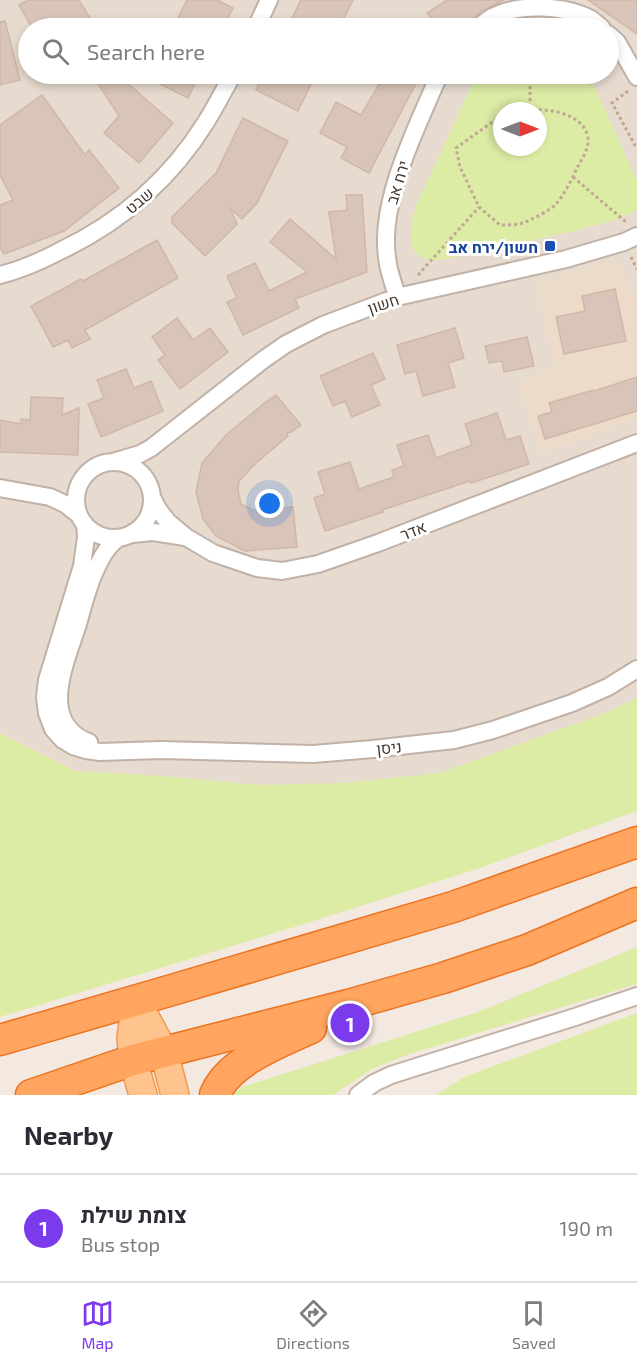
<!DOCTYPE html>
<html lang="en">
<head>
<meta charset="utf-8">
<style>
  body { margin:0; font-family:"Exo 2",Heebo,sans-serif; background:#f2f2f3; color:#2b2b33 }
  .compass { position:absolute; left:493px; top:102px; width:54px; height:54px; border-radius:50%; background:#fff; box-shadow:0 3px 9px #0003; rotate:90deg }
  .you { position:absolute; left:270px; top:504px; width:21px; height:21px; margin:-15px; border:4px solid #fff; border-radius:50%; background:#1a73e8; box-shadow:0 0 0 9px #1a73e833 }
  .badge { display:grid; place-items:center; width:39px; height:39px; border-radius:50%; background:#7c3aed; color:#fff; font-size:20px; font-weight:700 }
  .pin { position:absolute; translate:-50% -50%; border:3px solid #fff; box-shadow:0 2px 6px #0006 }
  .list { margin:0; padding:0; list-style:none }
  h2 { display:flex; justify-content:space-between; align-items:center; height:78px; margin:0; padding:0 24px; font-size:26px }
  h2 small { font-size:20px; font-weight:400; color:#7c7c81 }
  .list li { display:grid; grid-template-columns:39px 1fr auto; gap:18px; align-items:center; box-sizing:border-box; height:108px; padding:0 24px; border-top:2px solid #e1e1e2 }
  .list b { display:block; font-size:22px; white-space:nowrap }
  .list p { margin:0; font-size:20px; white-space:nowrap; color:#7c7c81 }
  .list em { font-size:20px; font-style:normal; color:#7c7c81 }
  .icon { flex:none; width:33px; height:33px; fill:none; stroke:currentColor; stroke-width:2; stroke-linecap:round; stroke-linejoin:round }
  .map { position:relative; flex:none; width:637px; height:1095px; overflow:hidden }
  .search { position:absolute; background:#fff; box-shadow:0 3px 9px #0003; left:18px; right:18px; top:18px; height:66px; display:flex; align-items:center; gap:15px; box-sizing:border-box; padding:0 21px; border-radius:33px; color:#7c7c81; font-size:22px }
  .sheet { height:186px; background:#fff }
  nav { display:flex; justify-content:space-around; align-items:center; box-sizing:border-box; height:84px; border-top:2px solid #e1e1e2; background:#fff; font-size:16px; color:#7c7c81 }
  nav a { display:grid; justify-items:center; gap:3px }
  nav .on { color:#7c3aed }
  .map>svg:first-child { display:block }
</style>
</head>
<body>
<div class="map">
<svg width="637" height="1095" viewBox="0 0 637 1095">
  <rect width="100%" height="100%" fill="#f3e9e1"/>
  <path fill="#e7dace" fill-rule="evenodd" d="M 0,0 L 637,0 L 637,802 L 0,806 ZM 28,28 L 608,28 L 608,74 L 28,74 ZM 502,111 L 538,111 L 538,147 L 502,147 Z"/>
  <path fill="#eddbc9" d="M 618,261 L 637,304 L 637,418 L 540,454 L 518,381 L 555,367 L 536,282 Z"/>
  <path fill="#dceca5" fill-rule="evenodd" d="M 477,74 L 591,74 L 589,75 L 637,181 L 637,210 L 616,220 L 574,231 L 441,260 C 435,260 426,260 421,257 C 404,247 412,221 416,206 ZM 502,111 L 538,111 L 538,147 L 502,147 Z
    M 637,698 L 637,811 L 480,868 L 304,924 L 0,1017 L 0,733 L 76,771 L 163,776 L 258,785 L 342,783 L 440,773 L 608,712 Z
    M 637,947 L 637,984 L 410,1054 L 372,1069 L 333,1095 L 231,1095 L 242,1087 L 478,1012 Z
    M 637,1013 L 637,1095 L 436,1095 L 464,1077 Z"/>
  <path fill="#d8c4b8" stroke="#d0b7a8" stroke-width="1.5" d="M 28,0 L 79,0 L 96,28 L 32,28 L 19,5 Z
    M 187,0 L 217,0 L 233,8 L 223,28 L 173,28 Z
    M 301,0 L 353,0 L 339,28 L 287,28 Z
    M 447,0 L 504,0 L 482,11 L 471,20 L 465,28 L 440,28 L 427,13 Z
    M 588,0 L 637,0 L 637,34 Z
    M 5,21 L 20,80 L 0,85 L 0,22 Z
    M 92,74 L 117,74 L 173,123 L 139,163 L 104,133 L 119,116 Z
    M 140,74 L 200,74 L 188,98 Z
    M 264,74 L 316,74 L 298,111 L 256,90 Z
    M 385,74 L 421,74 L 369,173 L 341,158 L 347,147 L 320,133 L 336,102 L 361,115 Z
    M 42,95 L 85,155 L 89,150 L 119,188 L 64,231 L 4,254 L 0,247 L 0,205 L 13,200 L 0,175 L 0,125 Z
    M 243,118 L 288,141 L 257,203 L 242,219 L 230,208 L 237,224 L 205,256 L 172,223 L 172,217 L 216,173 Z
    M 346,195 L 362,195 L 367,272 L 295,299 L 299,308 L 243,335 L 227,302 L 237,298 L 227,276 L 255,263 L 269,291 L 307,272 L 270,242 L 290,219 L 336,259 L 329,212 L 347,210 Z
    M 157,240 L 178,278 L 85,330 L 90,339 L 72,348 L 68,340 L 53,347 L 31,306 L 81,279 L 83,281 Z
    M 615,289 L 626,341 L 564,354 L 556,317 L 585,311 L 582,296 Z
    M 177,318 L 193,340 L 210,328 L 228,352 L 180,389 L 158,360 L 165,355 L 152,337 Z
    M 455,328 L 464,358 L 448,363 L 455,387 L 423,396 L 416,371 L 405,374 L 397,345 Z
    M 527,337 L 534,366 L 504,372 L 502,361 L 489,363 L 485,346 Z
    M 373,353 L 385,379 L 371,385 L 380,405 L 352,417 L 345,401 L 333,406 L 320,376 Z
    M 126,369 L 134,388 L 151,381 L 163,411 L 101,437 L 88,404 L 104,398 L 97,380 Z
    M 637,377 L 637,411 L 545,439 L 538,416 L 552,412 L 549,403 L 593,390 L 594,391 Z
    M 276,395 L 301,425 L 291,432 L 287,433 L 288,436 L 255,464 L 239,481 L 238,491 L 241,504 L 253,510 L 293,507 L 297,547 L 245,551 L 216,536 L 203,519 L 196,492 L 202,463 L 226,435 L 267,401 Z
    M 31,397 L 63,398 L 62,415 L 79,408 L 78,455 L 0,452 L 0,420 L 21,424 L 21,419 L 30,420 Z
    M 497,413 L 506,440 L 520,436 L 529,464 L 471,483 L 470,481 L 382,510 L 383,512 L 325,531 L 314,498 L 325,494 L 318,472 L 350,462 L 359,489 L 394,477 L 392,470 L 404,466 L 397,445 L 428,435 L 436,458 L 472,445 L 465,424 Z"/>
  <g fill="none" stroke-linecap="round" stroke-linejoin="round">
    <defs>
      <path id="street" d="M 256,28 L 269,0
        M 477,28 C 482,25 487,20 492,17 C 519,3 565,5 591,19 C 595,22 599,26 602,28
        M 608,34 L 617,42 L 637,77
        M 0,275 C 21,270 41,261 60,251 C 121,222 170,180 206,122 C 216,106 224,90 233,74
        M 397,297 C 394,284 388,271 387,257 C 379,202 415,132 436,82 L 441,74
        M 116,461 L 140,454 L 151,448 L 263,360 L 286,344 L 323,325 L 397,297 L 566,259 L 624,242 L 637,236
        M76 500a38 38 0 1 1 76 0a38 38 0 1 1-76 0Z
        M 0,488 L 50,497 L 65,504 L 79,515
        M 152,497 L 158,509 L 168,522 L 186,537 L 213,553 L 257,568 L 282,571 L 318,564 L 378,543 L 637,443
        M 85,524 L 86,537 L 82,566 L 47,680 L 45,697 L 47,713 L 53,729 L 63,740 L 73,746 L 86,750 L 100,752 L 161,750 L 313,754 L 373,749 L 454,740 L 493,730 L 572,703 L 608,687 L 637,669
        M 132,534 L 153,532 L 185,537
        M 89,742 C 74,737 63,725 60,709 C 55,684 70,649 78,624 C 84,602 90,579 101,559 C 105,551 111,544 118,538
        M 358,1095 L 374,1083 L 391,1075 L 575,1017 L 637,996"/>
      <path id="primary" d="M 136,1000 L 164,1052 L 175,1095
        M 136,1000 L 131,1038 L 133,1060 L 143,1095"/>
      <path id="highway" d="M 0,1040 L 172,990 L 453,907 L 637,842
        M 31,1095 L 133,1060 L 348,1005 L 443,978 L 527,950 L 637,903
        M 215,1095 C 227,1062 280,1042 311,1028"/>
    </defs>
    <use href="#street" stroke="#c1b1a6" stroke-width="20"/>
    <use href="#primary" stroke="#ef9b53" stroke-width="30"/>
    <use href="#highway" stroke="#ec7221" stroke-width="33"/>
    <path stroke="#c2a693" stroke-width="3" stroke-dasharray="3 3" stroke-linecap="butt" d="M 530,74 L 530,109
      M 628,91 L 612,103 L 637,149
      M 502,115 L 456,148 L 460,167 L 479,207 L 500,225 C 507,225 516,225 523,223 C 531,220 551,210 556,204 C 564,195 572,179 577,168 C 582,159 589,149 588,138 C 584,111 541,107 521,111
      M 573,177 L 626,222
      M 631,257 L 637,269
      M 418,275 L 479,207"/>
    <use href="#street" stroke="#fff" stroke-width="16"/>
    <use href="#primary" stroke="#ffc48d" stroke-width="27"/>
    <use href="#highway" stroke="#ffa55f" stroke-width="30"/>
  </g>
  <rect fill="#1a4fb4" stroke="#fff" stroke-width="2" x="544" y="240" width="12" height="12" rx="3"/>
  <g text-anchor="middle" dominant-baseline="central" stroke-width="6" stroke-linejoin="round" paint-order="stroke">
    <g font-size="16" fill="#443831" stroke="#fff">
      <text transform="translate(397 182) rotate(-73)">ירח אב</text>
      <text transform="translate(139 200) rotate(-40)">שבט</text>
      <text transform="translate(383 303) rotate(-19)">חשון</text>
      <text transform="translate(413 530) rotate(-21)">אדר</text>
      <text transform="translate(389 747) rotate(-6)">ניסן</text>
    </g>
    <g font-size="16" font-weight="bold" fill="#164399" stroke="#fff" text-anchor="end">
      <text x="538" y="246">חשון/ירח אב</text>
    </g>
  </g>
</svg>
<svg class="compass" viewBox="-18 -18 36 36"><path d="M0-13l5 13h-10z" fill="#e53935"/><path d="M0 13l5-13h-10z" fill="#7c7c81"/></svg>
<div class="you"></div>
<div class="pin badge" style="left:350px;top:1023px">1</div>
<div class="search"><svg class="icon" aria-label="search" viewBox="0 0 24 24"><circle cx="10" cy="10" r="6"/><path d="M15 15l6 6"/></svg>Search here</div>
</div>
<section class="sheet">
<h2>Nearby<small></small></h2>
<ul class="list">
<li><span class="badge">1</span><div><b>צומת שילת</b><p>Bus stop</p></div><em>190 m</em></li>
</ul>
</section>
<nav>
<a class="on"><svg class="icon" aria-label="map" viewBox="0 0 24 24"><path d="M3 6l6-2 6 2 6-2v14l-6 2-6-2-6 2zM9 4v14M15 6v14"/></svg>Map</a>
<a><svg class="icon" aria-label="directions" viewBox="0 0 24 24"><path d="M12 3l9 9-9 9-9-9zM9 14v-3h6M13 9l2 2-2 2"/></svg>Directions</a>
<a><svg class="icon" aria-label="saved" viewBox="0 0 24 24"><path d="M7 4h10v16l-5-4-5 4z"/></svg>Saved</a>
</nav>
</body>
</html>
